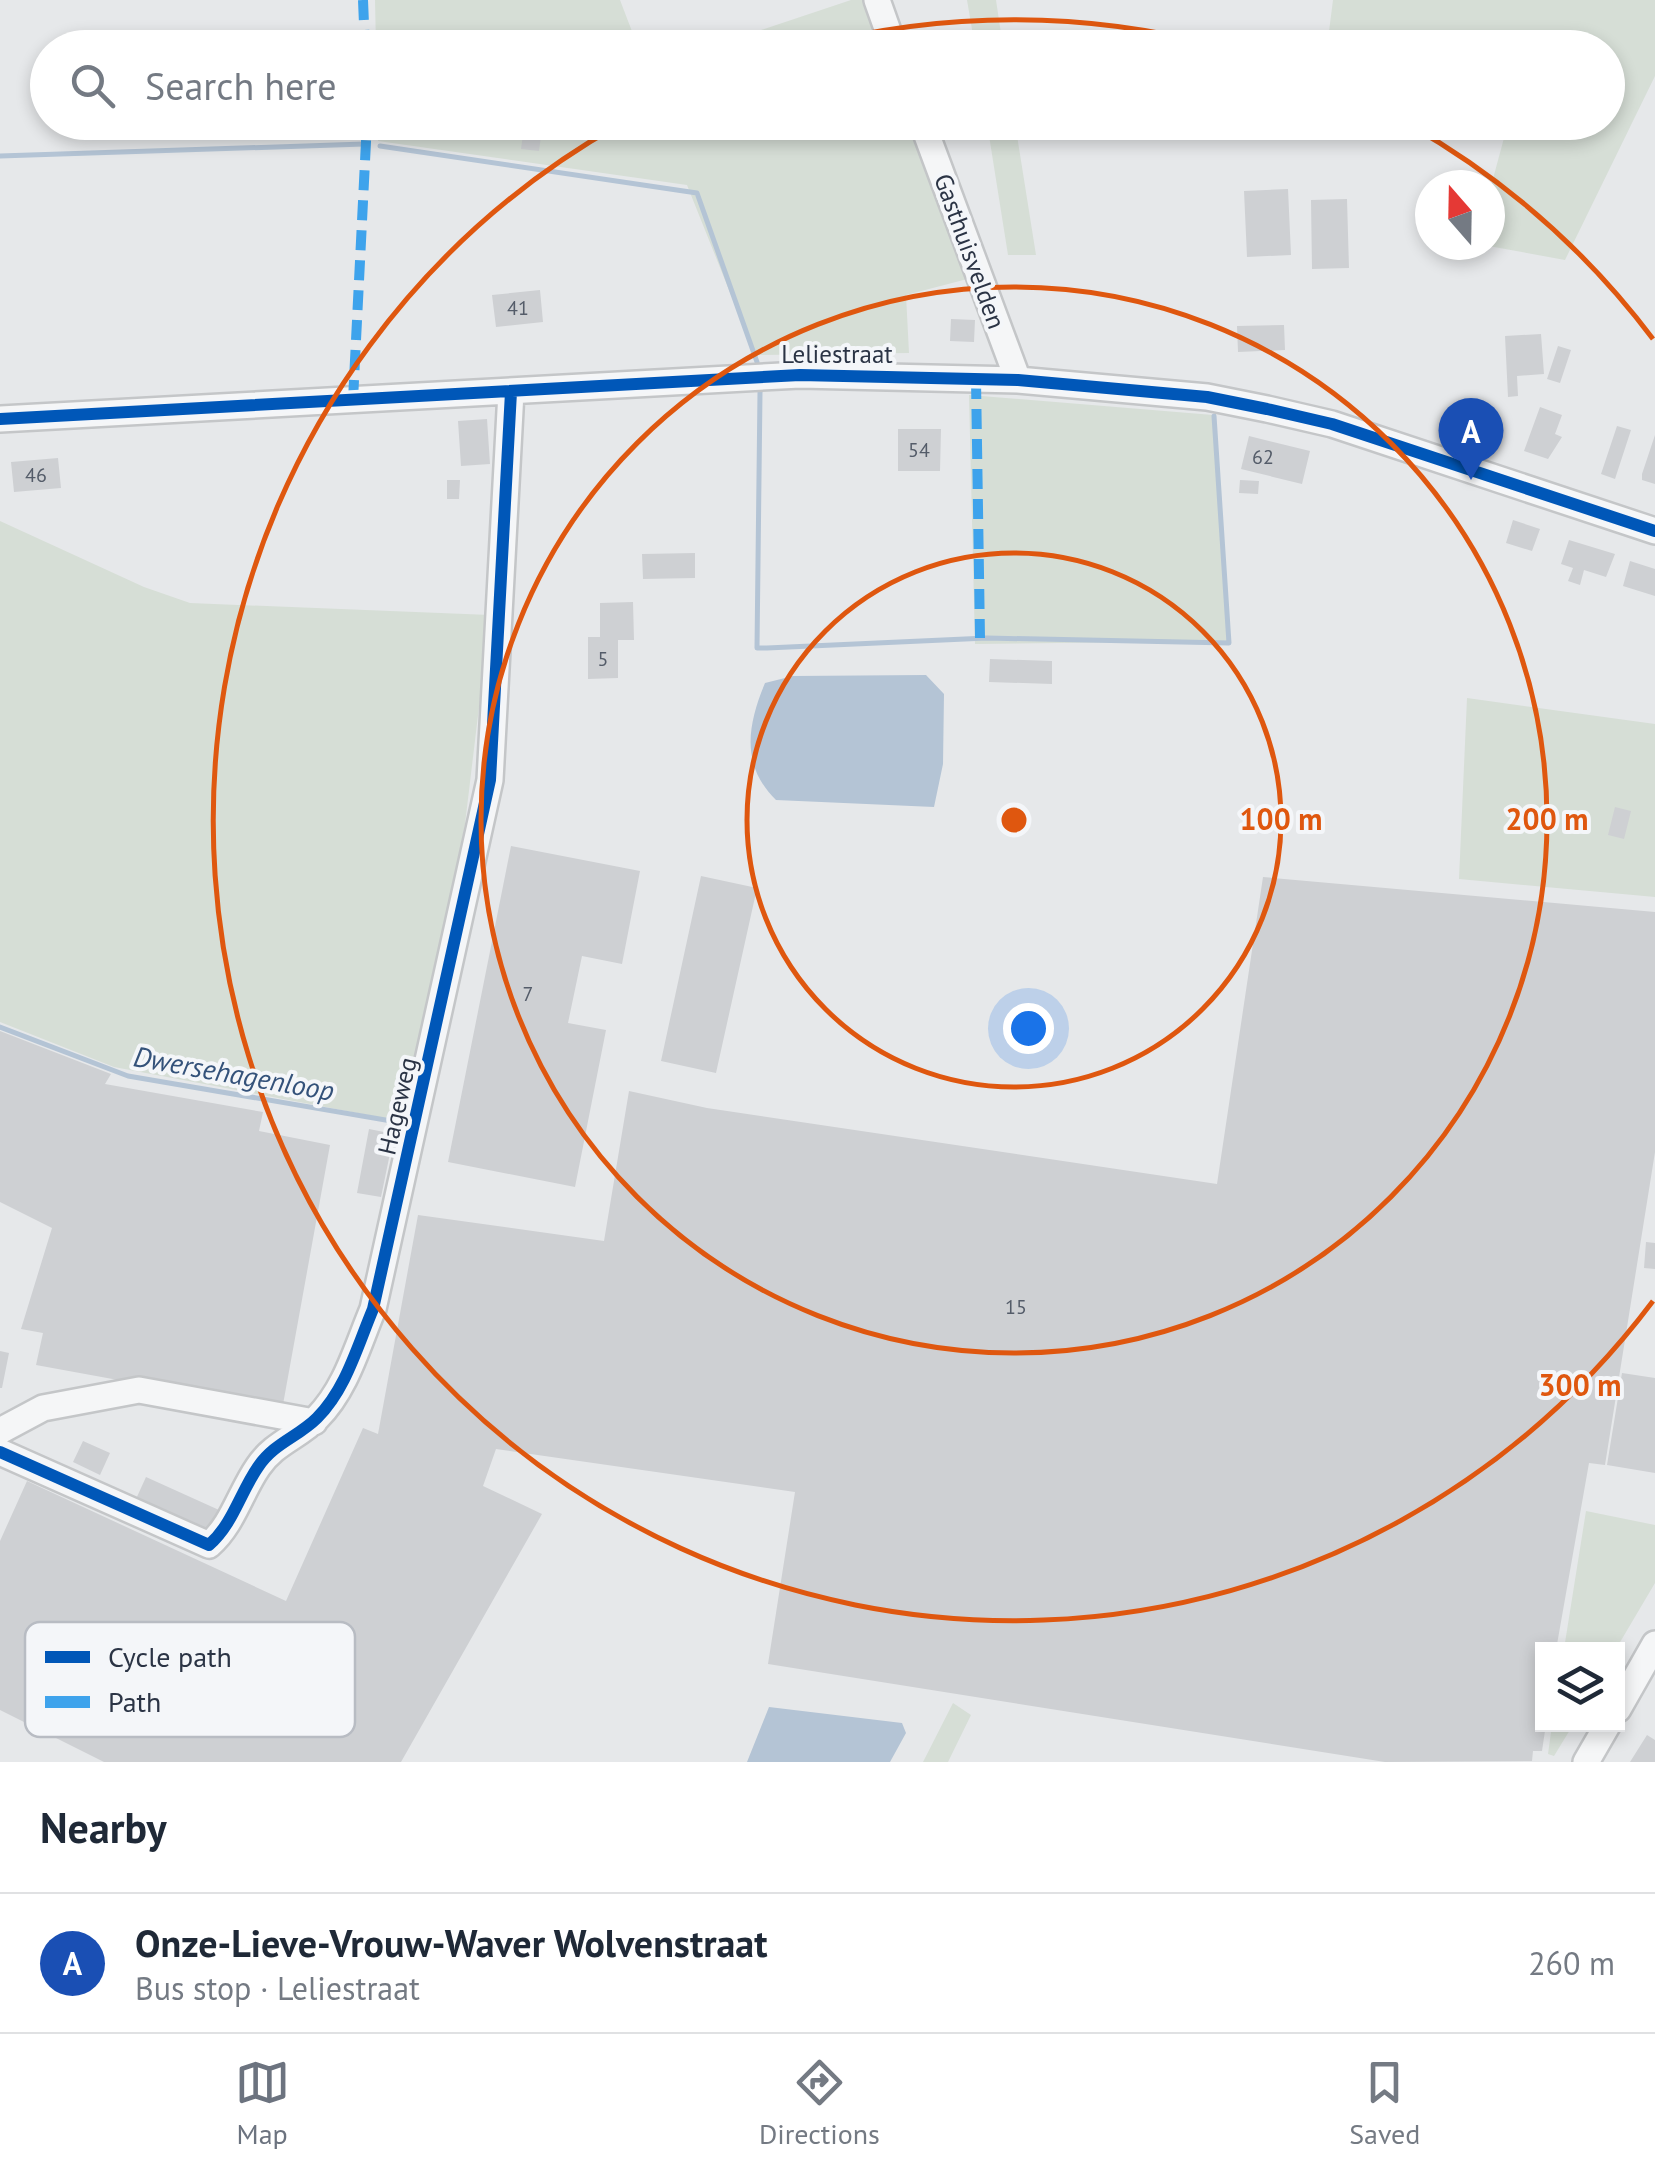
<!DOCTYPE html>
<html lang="en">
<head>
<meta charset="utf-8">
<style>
  body { margin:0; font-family:"PT Sans",sans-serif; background:#f2f2f3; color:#1f2937 }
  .controls { position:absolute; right:30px; bottom:30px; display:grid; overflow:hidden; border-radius:0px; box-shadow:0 5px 15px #0003 }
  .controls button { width:90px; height:90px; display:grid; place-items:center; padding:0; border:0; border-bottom:2px solid #e0e1e3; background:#fff; color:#1f2937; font:50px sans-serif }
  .compass { position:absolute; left:1415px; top:170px; width:90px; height:90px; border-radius:50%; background:#fff; box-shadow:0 5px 15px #0003; rotate:340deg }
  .you { position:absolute; left:1028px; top:1028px; width:35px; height:35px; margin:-25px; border:8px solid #fff; border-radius:50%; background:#1a73e8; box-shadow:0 0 0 15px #1a73e833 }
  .badge { display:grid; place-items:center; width:65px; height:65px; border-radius:50%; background:#6c737f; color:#fff; font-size:32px; font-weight:700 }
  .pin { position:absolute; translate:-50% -82px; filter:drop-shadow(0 2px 5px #0008) }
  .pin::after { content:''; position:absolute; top:52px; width:35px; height:30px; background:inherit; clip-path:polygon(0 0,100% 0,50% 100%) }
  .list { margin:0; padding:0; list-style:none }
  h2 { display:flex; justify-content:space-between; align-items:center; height:130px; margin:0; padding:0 40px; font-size:42px }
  h2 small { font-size:32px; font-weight:400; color:#747a83 }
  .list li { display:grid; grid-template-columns:65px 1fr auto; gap:30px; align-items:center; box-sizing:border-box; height:140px; padding:0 40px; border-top:2px solid #e0e1e3 }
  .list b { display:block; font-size:38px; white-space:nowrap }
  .list p { margin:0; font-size:32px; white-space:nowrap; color:#747a83 }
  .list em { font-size:32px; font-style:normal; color:#747a83 }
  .icon { flex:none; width:55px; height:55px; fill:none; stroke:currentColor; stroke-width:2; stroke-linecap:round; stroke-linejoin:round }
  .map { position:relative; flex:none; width:1655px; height:1762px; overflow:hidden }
  .search { position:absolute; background:#fff; box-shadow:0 5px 15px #0003; left:30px; right:30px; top:30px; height:110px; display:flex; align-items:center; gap:25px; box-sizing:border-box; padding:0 35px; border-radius:55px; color:#747a83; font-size:38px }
  .sheet { height:270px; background:#fff }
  nav { display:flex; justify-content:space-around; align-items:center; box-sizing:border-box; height:140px; border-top:2px solid #e0e1e3; background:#fff; font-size:28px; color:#747a83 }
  nav a { display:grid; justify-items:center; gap:5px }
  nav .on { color:#6c737f }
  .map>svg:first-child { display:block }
</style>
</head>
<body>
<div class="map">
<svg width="1655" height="1762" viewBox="0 0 1655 1762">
  <rect width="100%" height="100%" fill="#e6e8ea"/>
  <path fill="#d6ded6" d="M 375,0 L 620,0 L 638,47 L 376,47 Z
    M 851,0 L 869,0 L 887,48 L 707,48 Z
    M 967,0 L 996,0 L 1003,47 L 975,47 Z
    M 1333,0 L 1655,0 L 1655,76 L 1565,260 L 1483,245 L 1490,245 L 1490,190 L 1508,123 L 1608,122 L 1608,48 L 1327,47 Z
    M 378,123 L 916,123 L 975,277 L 906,295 L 909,353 L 755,355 L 687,185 L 378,141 Z
    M 987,123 L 1015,123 L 1036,255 L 1008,255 Z
    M 969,395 L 1213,415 L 1228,641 L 975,644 Z
    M 0,521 L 144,587 L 190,603 L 490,615 L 465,824 L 405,1122 L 114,1067 L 0,1022 Z
    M 1467,698 L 1655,724 L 1655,897 L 1459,879 Z
    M 1586,1511 L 1655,1525 L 1655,1583 L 1616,1649 L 1564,1649 Z
    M 953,1703 L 971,1715 L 948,1762 L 923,1762 Z
    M 1552,1725 L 1573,1725 L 1554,1756 L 1548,1754 Z"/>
  <path fill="#b4c4d5" d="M 926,675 L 944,694 L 943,764 L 934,807 L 776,800 C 741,766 747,726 765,683 L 793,676 Z
    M 769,1707 L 902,1723 L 906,1733 L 890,1762 L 747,1762 Z"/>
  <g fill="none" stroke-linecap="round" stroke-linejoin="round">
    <path stroke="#b4c4d5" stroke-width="5" d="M 380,146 L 697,193 L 757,362
      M 0,156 L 364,144
      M 760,392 L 757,648 L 767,648 L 987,638 L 1229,643 L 1214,416
      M 0,1027 L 128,1076 L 403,1123"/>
  </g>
  <path fill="#ced0d3" d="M 524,127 L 542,129 L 539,151 L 521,149 Z
    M 1288,189 L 1291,255 L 1247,257 L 1244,191 Z
    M 1347,199 L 1349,268 L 1312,269 L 1311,200 Z
    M 540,290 L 543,322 L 496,327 L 492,295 Z
    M 951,319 L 975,320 L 974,342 L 950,341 Z
    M 1284,325 L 1285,350 L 1238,352 L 1237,326 Z
    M 1541,334 L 1544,374 L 1517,376 L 1518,396 L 1508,397 L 1505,336 Z
    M 1558,346 L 1571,350 L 1560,383 L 1547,379 Z
    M 1540,407 L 1562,415 L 1555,434 L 1562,437 L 1548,459 L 1524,451 Z
    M 487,419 L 490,464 L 461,466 L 458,421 Z
    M 1617,426 L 1631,430 L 1615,479 L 1601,474 Z
    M 898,429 L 941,429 L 940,471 L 898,471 Z
    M 1655,435 L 1655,484 L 1642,480 L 1642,474 Z
    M 1249,436 L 1310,451 L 1302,484 L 1241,469 Z
    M 58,458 L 61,488 L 14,492 L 11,462 Z
    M 447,480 L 460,480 L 459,499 L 447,499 Z
    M 1240,480 L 1259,481 L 1258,494 L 1239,493 Z
    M 1513,520 L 1540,529 L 1532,551 L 1506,543 Z
    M 1569,540 L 1615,554 L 1606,577 L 1584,570 L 1580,585 L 1568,581 L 1573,568 L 1561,564 Z
    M 695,553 L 695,578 L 643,579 L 642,554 Z
    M 1630,561 L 1655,569 L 1655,596 L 1623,586 Z
    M 633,602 L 634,640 L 618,640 L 618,678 L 588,679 L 588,637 L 600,637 L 600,603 Z
    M 990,659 L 1052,661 L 1052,684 L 989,682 Z
    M 1615,807 L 1631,811 L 1624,839 L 1608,835 Z
    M 511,846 L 640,871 L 622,964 L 582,956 L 568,1023 L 606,1030 L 575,1187 L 448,1162 Z
    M 701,876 L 757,888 L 716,1073 L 661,1061 Z
    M 1263,877 L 1655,912 L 1655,1152 L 1605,1465 L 1589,1463 L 1556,1650 L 1542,1650 L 1546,1724 L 1542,1751 L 1533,1751 L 1532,1761 L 1385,1762 L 768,1664 L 795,1492 L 496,1449 L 483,1486 L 542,1514 L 401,1762 L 104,1762 L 0,1710 L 0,1541 L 27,1481 L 286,1601 L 363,1428 L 378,1434 L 418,1215 L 604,1241 L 629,1091 L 707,1108 L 1217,1184 Z
    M 0,1031 L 111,1074 L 105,1084 L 263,1112 L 259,1131 L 330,1145 L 282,1410 L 36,1365 L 43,1333 L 21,1329 L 52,1228 L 0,1202 Z
    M 369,1129 L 394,1134 L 381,1197 L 357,1193 Z
    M 1646,1242 L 1655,1243 L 1655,1269 L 1644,1268 Z
    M 0,1351 L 9,1353 L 2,1388 L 0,1388 Z
    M 1622,1373 L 1655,1378 L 1655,1473 L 1607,1465 Z
    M 83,1441 L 110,1453 L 100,1475 L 73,1462 Z
    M 146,1477 L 219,1510 L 209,1532 L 136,1499 Z
    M 1647,1735 L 1655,1740 L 1655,1762 L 1630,1762 Z"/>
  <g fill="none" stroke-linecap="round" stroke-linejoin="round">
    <defs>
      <path id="minor" d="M 877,0 L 894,48
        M 922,122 L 1018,380
        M 0,419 L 800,375 L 1018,380 L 1207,397 L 1267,409 L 1332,424 L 1655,531
        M 0,1431 L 43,1408 L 139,1390 L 314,1422
        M 0,1452 L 209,1545 C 233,1524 240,1493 258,1467 C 274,1443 298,1437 317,1418 C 346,1389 357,1347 373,1309 L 490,780 L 511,392
        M 1618,1709 L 1655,1644
        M 1586,1762 L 1608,1724"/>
    </defs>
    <use href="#minor" stroke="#c4c6c8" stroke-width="30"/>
    <use href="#minor" stroke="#f5f6f7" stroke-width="25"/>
    <path stroke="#3ea3ec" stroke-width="10" stroke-dasharray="20 10" stroke-linecap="butt" d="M 363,0 L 365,48
      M 976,379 L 980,638
      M 353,400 L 367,122"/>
    <defs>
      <path id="cycleway" d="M 0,419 L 800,375 L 1018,380 L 1207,397 L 1267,409 L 1332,424 L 1655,531
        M 0,1452 L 209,1545 C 233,1524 240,1493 258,1467 C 274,1443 298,1437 317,1418 C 346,1389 357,1347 373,1309 L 490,780 L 511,392"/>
    </defs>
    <use href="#cycleway" stroke="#f4f6f9" stroke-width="19"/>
    <use href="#cycleway" stroke="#0057b8" stroke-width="12"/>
  </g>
  <g fill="none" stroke="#df570f" stroke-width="5">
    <circle cx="1014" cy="820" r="267"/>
    <circle cx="1014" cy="820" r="533"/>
    <path d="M1653 1301A800 800 0 1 1 620 124M807 47A800 800 0 0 1 1221 47M1408 124A800 800 0 0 1 1653 339"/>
  </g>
  <g text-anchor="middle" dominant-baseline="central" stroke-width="8" stroke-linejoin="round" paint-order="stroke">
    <g font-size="20" fill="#545c69">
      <text x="518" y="308">41</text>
      <text x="919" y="450">54</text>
      <text x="1263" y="457">62</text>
      <text x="36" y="475">46</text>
      <text x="603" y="659">5</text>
      <text x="528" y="994">7</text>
      <text x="1016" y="1307">15</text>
    </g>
    <g font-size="25" fill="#2b3445" stroke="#f4f6f9">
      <text transform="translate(970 251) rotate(70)">Gasthuisvelden</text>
      <text x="837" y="354">Leliestraat</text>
      <text transform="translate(397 1106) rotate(-77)">Hageweg</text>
    </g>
    <g font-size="28" font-style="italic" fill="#34527a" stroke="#f4f6f9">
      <text transform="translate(234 1073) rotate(10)">Dwersehagenloop</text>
    </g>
  </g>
  <rect x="25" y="1622" width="330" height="115" rx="15" fill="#f4f6f9" stroke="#b8bcc3" stroke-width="2.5"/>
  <rect x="45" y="1651" width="45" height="12" fill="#0057b8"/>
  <rect x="45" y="1696" width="45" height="12" fill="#3ea3ec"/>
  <g font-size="28" fill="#2b3445">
    <text x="108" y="1667">Cycle path</text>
    <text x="108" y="1712">Path</text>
  </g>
  <circle cx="1014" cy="820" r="15" fill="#df570f" stroke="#f4f6f9" stroke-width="5"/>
  <g font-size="30" text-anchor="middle" font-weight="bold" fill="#df570f" stroke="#f4f6f9" stroke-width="8" stroke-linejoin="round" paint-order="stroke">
    <text x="1281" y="830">100 m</text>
    <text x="1547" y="830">200 m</text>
    <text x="1580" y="1396">300 m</text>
  </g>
</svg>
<div class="controls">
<button><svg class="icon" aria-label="layers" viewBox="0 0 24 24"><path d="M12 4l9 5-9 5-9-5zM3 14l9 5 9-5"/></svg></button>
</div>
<svg class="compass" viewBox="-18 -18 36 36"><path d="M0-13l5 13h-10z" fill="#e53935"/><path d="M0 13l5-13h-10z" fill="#747a83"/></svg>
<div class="you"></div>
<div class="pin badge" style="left:1471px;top:480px;background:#1a4fb4">A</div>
<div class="search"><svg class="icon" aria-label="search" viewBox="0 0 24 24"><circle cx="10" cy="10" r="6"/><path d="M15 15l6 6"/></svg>Search here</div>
</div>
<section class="sheet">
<h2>Nearby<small></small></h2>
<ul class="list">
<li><span class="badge" style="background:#1a4fb4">A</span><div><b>Onze-Lieve-Vrouw-Waver Wolvenstraat</b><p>Bus stop · Leliestraat</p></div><em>260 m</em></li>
</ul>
</section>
<nav>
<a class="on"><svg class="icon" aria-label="map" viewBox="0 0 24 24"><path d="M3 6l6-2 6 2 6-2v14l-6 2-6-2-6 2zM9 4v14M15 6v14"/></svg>Map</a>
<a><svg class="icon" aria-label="directions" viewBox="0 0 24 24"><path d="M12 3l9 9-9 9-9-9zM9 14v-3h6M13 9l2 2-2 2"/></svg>Directions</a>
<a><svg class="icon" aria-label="saved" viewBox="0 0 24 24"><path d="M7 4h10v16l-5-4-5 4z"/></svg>Saved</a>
</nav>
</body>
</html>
